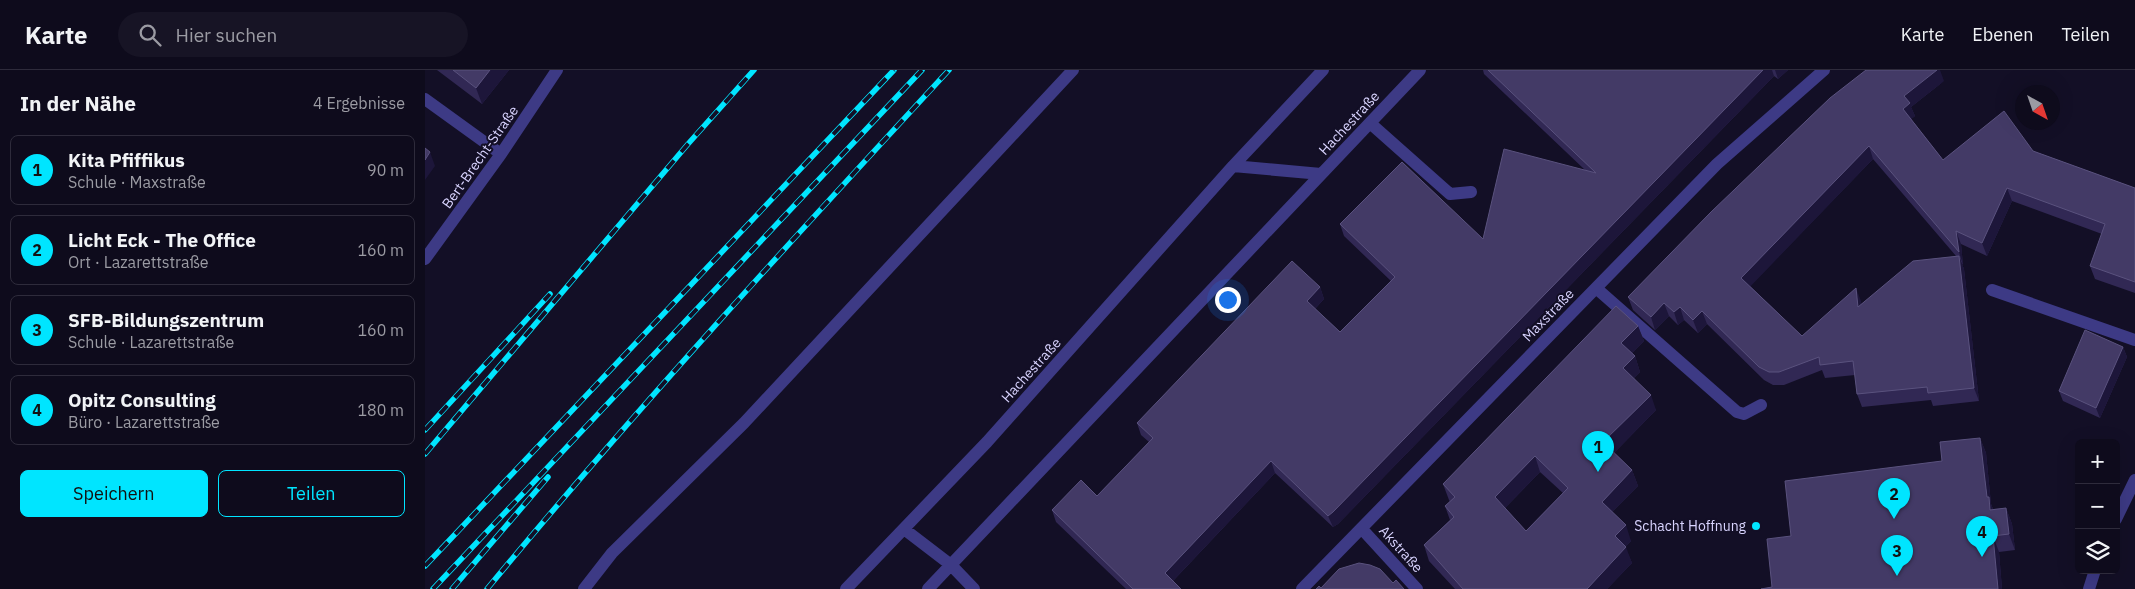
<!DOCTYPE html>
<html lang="de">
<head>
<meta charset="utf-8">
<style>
  body { margin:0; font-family:"IBM Plex Sans",sans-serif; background:#171425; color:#f1f3f6 }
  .controls { position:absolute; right:15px; bottom:15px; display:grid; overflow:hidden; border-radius:8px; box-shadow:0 5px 20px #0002 }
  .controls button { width:45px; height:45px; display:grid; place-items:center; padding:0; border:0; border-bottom:1px solid #2e2b3b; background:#0e0b1c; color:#f1f3f6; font:25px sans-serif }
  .compass { position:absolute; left:1590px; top:15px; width:45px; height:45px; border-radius:50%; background:#0e0b1c; box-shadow:0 5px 20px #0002; rotate:140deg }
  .you { position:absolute; left:802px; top:229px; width:18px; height:18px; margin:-12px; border:4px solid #fff; border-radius:50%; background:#1a73e8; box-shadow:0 0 0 8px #1a73e833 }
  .badge { display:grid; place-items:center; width:32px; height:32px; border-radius:50%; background:#00e5ff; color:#111; font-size:16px; font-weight:700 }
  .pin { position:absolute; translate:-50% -41px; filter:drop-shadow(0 1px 2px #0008) }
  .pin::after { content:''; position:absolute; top:26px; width:18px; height:15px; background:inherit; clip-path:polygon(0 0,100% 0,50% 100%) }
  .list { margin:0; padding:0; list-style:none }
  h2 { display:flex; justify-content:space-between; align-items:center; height:65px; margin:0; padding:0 20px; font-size:21px }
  h2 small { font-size:16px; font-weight:400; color:#9b9ba3 }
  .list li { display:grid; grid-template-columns:32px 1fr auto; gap:15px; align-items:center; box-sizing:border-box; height:70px; margin:0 10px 10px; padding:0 10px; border:1px solid #2e2b3b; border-radius:8px }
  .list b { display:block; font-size:19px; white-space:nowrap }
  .list p { margin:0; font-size:16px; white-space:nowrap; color:#9b9ba3 }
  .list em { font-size:16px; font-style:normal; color:#9b9ba3 }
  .actions { display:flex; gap:10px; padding:15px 20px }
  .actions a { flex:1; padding:11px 0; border:1px solid #00e5ff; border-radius:8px; text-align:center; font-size:18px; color:#00e5ff }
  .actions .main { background:#00e5ff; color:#111 }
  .icon { flex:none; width:28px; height:28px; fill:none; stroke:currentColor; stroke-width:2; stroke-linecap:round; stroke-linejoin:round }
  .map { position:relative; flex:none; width:1710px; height:519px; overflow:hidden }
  header { display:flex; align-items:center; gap:30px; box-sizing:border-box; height:70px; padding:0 25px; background:#0e0b1c; border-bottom:1px solid #2e2b3b }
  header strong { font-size:24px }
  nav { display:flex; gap:28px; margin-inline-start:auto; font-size:18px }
  .search { width:350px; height:45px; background:#171425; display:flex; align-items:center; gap:12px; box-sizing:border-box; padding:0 18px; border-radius:28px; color:#9b9ba3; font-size:19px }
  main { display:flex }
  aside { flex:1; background:#0e0b1c }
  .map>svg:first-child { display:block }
</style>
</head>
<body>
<header>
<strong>Karte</strong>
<div class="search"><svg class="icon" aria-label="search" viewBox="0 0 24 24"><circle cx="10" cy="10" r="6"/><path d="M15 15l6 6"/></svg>Hier suchen</div>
<nav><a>Karte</a><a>Ebenen</a><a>Teilen</a></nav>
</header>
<main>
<aside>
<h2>In der Nähe<small>4 Ergebnisse</small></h2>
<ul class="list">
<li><span class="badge">1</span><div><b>Kita Pfiffikus</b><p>Schule · Maxstraße</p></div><em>90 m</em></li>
<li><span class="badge">2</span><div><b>Licht Eck - The Office</b><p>Ort · Lazarettstraße</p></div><em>160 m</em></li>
<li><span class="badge">3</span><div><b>SFB-Bildungszentrum</b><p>Schule · Lazarettstraße</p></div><em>160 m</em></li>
<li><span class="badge">4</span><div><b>Opitz Consulting</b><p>Büro · Lazarettstraße</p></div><em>180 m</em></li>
</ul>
<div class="actions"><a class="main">Speichern</a><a>Teilen</a></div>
</aside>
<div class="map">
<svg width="1710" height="519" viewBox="0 0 1710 519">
  <rect width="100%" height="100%" fill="#130f26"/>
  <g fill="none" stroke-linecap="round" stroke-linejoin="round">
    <path stroke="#3d3a85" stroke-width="12" d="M 0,29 L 76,84
      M 945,53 L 1025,124 L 1046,122
      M 808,96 L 898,0
      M 0,189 L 76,84 L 132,0
      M 1171,218 L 1312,342 L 1319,344 L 1336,335
      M 1567,220 L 1710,270
      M 1691,449 L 1710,410
      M 479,459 L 526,495 L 549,519
      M 937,459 L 992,519
      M 159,519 L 187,483 L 319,353 L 648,0
      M 421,519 L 562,372 L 808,96 L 896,104
      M 503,519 L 995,0
      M 877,519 L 1292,94 L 1399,0
      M 1664,519 L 1670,500"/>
    <defs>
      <path id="rail" d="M 0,360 L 125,224
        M 0,384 L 263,74 L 329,0
        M 0,496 L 469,0
        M 8,519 L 497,0
        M 27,519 L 123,407
        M 62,519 C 210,340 367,170 524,0"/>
    </defs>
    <use href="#rail" stroke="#00e5ff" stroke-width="5.5"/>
    <use href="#rail" stroke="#130f26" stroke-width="4" stroke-dasharray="11" stroke-linecap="butt"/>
  </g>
  <path fill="#312854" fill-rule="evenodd" d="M 12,0 L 84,0 L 57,34 Z
    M 1058,0 L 1363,0 L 1353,9 L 1349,6 L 913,454 L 908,457 L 850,403 L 748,511 L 756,519 L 701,519 L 631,452 L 627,440 L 672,426 L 724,372 L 716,365 L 712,353 L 895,217 L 899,229 L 890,239 L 915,262 L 966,211 L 919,166 L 915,154 L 1058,169 L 1160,100 L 1059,4 Z
    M 1519,11 L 1486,37 L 1490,46 L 1486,49 L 1518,90 L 1608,81 L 1710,118 L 1710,223 L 1670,209 L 1665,196 L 1677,164 L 1587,131 L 1562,186 L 1536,174 L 1538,195 L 1536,192 L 1539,199 L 1554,331 L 1508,336 L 1506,330 L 1437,337 L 1432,324 L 1430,305 L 1400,308 L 1397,300 L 1359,315 L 1348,315 L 1339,310 L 1282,254 L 1273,263 L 1259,250 L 1253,255 L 1244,246 L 1230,260 L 1208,240 L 1203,227 ZM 1448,89 L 1531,186 L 1436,234 L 1436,231 L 1377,266 L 1325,216 Z
    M 1213,256 L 1219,271 L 1207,283 L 1210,286 L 1215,302 L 1209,308 L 1231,340 L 1189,383 L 1207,400 L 1213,416 L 1187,442 L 1206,471 L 1200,477 L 1207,493 L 1182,519 L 1030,519 L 1004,491 L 999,475 L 1025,450 L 1020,436 L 1025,432 L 1024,430 L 1018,414 ZM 1115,402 L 1138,423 L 1101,461 L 1080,438 Z
    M 1698,277 L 1702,287 L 1675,348 L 1638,331 L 1634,321 Z
    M 1555,368 L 1561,383 L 1566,434 L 1568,439 L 1581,438 L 1587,454 L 1590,480 L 1574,482 L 1577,519 L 1336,519 L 1347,517 L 1366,466 L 1517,391 Z"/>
  <path fill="#1d163a" d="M 65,0 L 84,0 L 57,34 L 51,18 Z
    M 1338,0 L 1347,0 L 1349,6 L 913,454 L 908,457 L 903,446 Z
    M 1350,0 L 1363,0 L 1353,9 Z
    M 1512,0 L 1515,0 L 1519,11 L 1486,37 L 1490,46 L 1483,52 L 1478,39 L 1479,26 Z
    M 1444,76 L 1448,89 L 1321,221 L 1316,208 Z
    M 5,82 L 10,96 L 0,110 L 0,90 Z
    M 1582,118 L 1587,131 L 1562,186 L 1557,173 Z
    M 1531,161 L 1536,174 L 1538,195 L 1534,182 Z
    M 1534,186 L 1539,199 L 1554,331 L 1549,318 Z
    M 895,217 L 899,229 L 886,243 L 882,231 Z
    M 1431,218 L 1436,231 L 1438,250 L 1433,237 Z
    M 1239,233 L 1244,246 L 1230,260 L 1226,247 Z
    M 1255,237 L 1259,250 L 1253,255 L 1249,242 Z
    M 1277,241 L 1282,254 L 1273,263 L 1268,250 Z
    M 1213,256 L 1219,271 L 1202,288 L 1196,273 Z
    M 1698,277 L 1702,287 L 1675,348 L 1671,338 Z
    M 1210,286 L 1215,302 L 1204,313 L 1198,298 Z
    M 1226,325 L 1231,340 L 1184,388 L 1178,372 Z
    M 1555,368 L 1561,383 L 1566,434 L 1569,442 L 1565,440 L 1562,427 Z
    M 1110,386 L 1115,402 L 1076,442 L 1070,427 Z
    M 846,391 L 850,403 L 744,515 L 740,503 Z
    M 1207,400 L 1213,416 L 1182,447 L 1177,432 Z
    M 1581,438 L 1587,454 L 1590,480 L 1584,464 Z
    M 1201,455 L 1206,471 L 1195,482 L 1190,466 Z
    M 1568,466 L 1574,482 L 1577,519 L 1573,519 Z
    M 1201,477 L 1207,493 L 1182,519 L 1162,519 Z"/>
  <path fill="#433a66" stroke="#5a527e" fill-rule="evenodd" d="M 28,0 L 65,0 L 51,18 Z
    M 1063,0 L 1338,0 L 908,442 L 903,446 L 846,391 L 740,503 L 756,519 L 708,519 L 627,440 L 656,410 L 672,426 L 728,368 L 712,353 L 867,191 L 895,217 L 882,231 L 915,262 L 970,207 L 915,154 L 977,92 L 1058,169 L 1079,79 L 1171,103 Z
    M 1441,0 L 1512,0 L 1479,26 L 1485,33 L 1478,39 L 1518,90 L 1579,41 L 1608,81 L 1710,118 L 1710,212 L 1665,196 L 1680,154 L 1582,118 L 1557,173 L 1531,161 L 1534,182 L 1444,76 L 1316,208 L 1377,266 L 1431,218 L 1433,237 L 1488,191 L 1534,186 L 1549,318 L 1503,323 L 1502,317 L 1432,324 L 1428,291 L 1395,295 L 1394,287 L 1354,302 L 1344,302 L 1334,297 L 1277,241 L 1268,250 L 1255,237 L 1249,242 L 1239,233 L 1226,247 L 1203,227 L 1286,142 L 1405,28 Z
    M 0,78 L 5,82 L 0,90 Z
    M 1191,236 L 1213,256 L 1196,273 L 1210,286 L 1198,298 L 1226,325 L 1178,372 L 1207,400 L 1177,432 L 1201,455 L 1190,466 L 1201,477 L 1162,519 L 1038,519 L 999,475 L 1029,447 L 1020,436 L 1030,427 L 1018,414 ZM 1110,386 L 1143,418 L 1101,461 L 1070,427 Z
    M 1660,260 L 1698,277 L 1671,338 L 1634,321 Z
    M 1555,368 L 1562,427 L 1564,427 L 1565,440 L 1581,438 L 1584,464 L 1568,466 L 1573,519 L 1336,519 L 1347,517 L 1342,469 L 1366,466 L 1360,411 L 1517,391 L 1515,372 Z
    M 934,493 L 945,495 L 955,499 L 968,513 L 971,510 L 979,519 L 891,519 L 894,516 L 896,518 L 914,499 Z"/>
  <circle fill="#00e5ff" stroke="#130f26" stroke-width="2" cx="1331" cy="456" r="5"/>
  <g text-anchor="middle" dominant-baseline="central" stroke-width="4" stroke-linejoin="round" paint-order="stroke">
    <g font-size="14" fill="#d9d4ff" stroke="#130f26">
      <text transform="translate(924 53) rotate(-47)">Hachestraße</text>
      <text transform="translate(55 87) rotate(-55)">Bert-Brecht-Straße</text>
      <text transform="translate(1123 245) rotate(-46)">Maxstraße</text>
      <text transform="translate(606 300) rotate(-48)">Hachestraße</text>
      <text transform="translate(976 479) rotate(48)">Akstraße</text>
    </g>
    <g font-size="14" fill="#d9d4ff" stroke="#130f26" text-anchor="end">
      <text x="1321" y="456">Schacht Hoffnung</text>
    </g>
  </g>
</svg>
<div class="controls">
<button>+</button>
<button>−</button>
<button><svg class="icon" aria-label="layers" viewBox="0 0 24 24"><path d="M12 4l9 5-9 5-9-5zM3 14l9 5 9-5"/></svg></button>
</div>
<svg class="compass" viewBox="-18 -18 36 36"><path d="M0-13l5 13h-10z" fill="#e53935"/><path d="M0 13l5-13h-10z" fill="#9b9ba3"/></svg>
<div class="you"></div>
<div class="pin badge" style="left:1173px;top:402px">1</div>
<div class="pin badge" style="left:1469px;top:449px">2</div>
<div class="pin badge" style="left:1472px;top:506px">3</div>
<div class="pin badge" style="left:1557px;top:487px">4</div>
</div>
</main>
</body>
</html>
